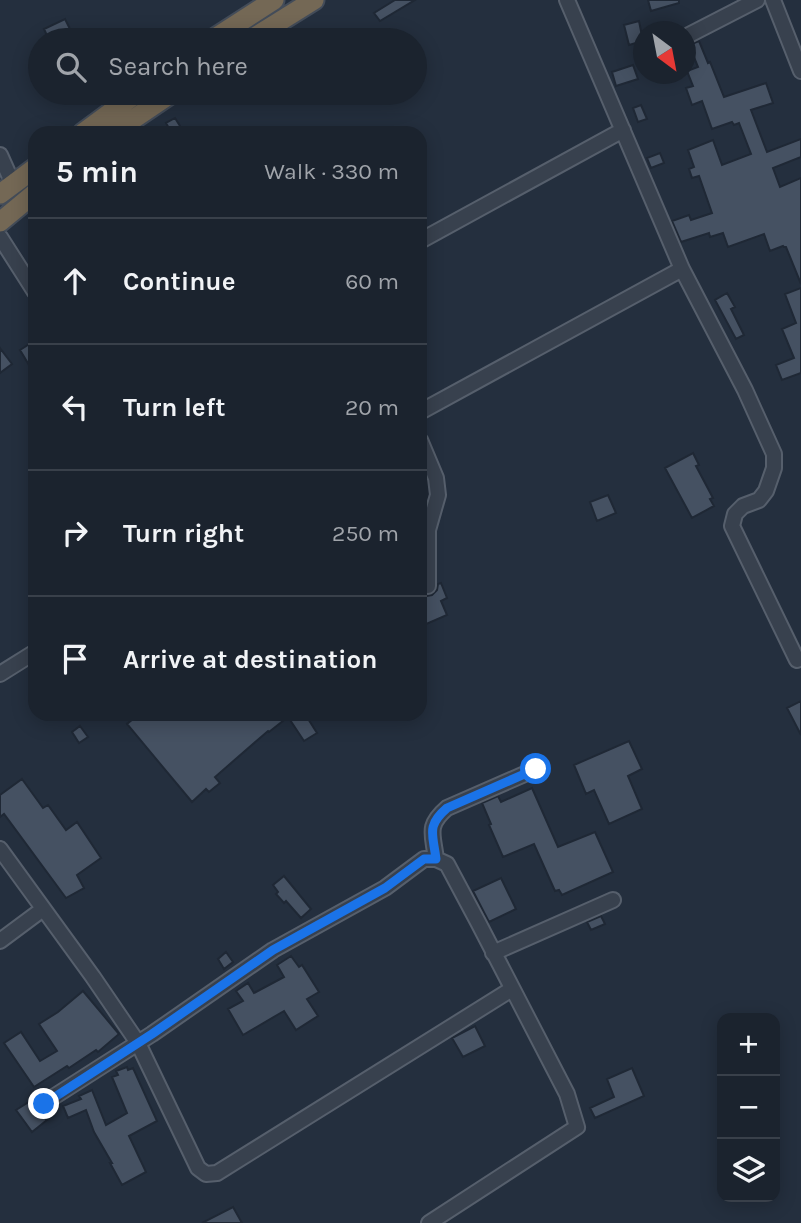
<!DOCTYPE html>
<html lang="en">
<head>
<meta charset="utf-8">
<style>
  body { margin:0; font-family:Karla,sans-serif; background:#282f3a; color:#f1f3f6 }
  .controls { position:absolute; right:21px; bottom:21px; display:grid; overflow:hidden; border-radius:14px; box-shadow:0 4px 18px #0003 }
  .controls button { width:63px; height:63px; display:grid; place-items:center; padding:0; border:0; border-bottom:2px solid #39404a; background:#1b232e; color:#f1f3f6; font:35px sans-serif }
  .compass { position:absolute; left:633px; top:21px; width:63px; height:63px; border-radius:50%; background:#1b232e; box-shadow:0 4px 18px #0003; rotate:148deg }
  .stop { position:absolute; width:21px; height:21px; margin:-16px; border:5px solid #1a73e8; border-radius:50%; background:#fff }
  .stop.end { background:#1a73e8; border-color:#fff; box-shadow:0 2px 7px #0008 }
  .list { margin:0; padding:0; list-style:none }
  h2 { display:flex; justify-content:space-between; align-items:center; height:91px; margin:0; padding:0 28px; font-size:30px }
  h2 small { font-size:23px; font-weight:400; color:#a0a4aa }
  .list li { display:grid; grid-template-columns:46px 1fr auto; gap:21px; align-items:center; box-sizing:border-box; height:126px; padding:0 28px; border-top:2px solid #39404a }
  .list b { display:block; font-size:26px; white-space:nowrap }
  .list em { font-size:23px; font-style:normal; color:#a0a4aa }
  .icon { flex:none; width:38px; height:38px; fill:none; stroke:currentColor; stroke-width:2; stroke-linecap:round; stroke-linejoin:round }
  .map { position:relative; flex:none; width:801px; height:1223px; overflow:hidden }
  .search { position:absolute; background:#1b232e; box-shadow:0 4px 18px #0003; left:28px; top:28px; width:399px; height:77px; display:flex; align-items:center; gap:18px; box-sizing:border-box; padding:0 24px; border-radius:38px; color:#a0a4aa; font-size:26px }
  .panel { position:absolute; background:#1b232e; box-shadow:0 4px 18px #0003; left:28px; top:126px; width:399px; height:595px; border-radius:21px }
  .map>svg:first-child { display:block }
</style>
</head>
<body>
<div class="map">
<svg width="801" height="1223" viewBox="0 0 801 1223">
  <rect width="100%" height="100%" fill="#242f3e"/>
  <path fill="#455162" stroke="#1f2835" stroke-width="2" d="M 395,0 L 415,0 L 380,21 L 374,13 Z
    M 648,0 L 679,0 L 679,3 L 651,11 Z
    M 65,19 L 73,35 L 63,40 L 49,40 L 44,29 Z
    M 639,21 L 643,41 L 629,45 L 624,25 Z
    M 699,41 L 708,63 L 710,62 L 724,97 L 766,83 L 773,103 L 751,110 L 767,152 L 801,139 L 801,157 L 773,168 L 780,187 L 801,178 L 801,284 L 786,247 L 784,247 L 783,246 L 770,251 L 764,234 L 728,247 L 723,233 L 710,237 L 709,233 L 681,242 L 672,221 L 689,215 L 691,220 L 712,213 L 699,176 L 692,178 L 689,169 L 694,167 L 688,150 L 713,140 L 722,165 L 751,154 L 739,123 L 734,125 L 732,122 L 712,129 L 702,101 L 692,105 L 686,88 L 693,86 L 687,71 L 698,67 L 689,45 Z
    M 633,65 L 638,79 L 616,86 L 612,72 Z
    M 641,105 L 647,119 L 638,122 L 633,108 Z
    M 175,118 L 180,126 L 171,132 L 166,123 Z
    M 660,153 L 664,163 L 651,168 L 647,158 Z
    M 801,288 L 801,373 L 782,380 L 776,365 L 794,358 L 782,329 L 796,323 L 785,294 Z
    M 727,293 L 735,307 L 731,309 L 744,335 L 736,339 L 715,300 Z
    M 31,343 L 35,349 L 35,375 L 20,350 Z
    M 0,348 L 12,364 L 0,373 Z
    M 693,453 L 699,465 L 696,466 L 713,498 L 710,499 L 714,506 L 692,518 L 665,468 Z
    M 420,465 L 427,480 L 428,494 L 427,498 L 420,501 Z
    M 608,495 L 616,513 L 597,521 L 590,502 Z
    M 441,583 L 447,598 L 441,601 L 447,615 L 424,625 L 420,616 L 420,592 L 427,596 L 432,595 L 437,590 L 438,584 Z
    M 801,701 L 801,735 L 787,708 Z
    M 139,714 L 305,714 L 317,733 L 304,741 L 288,717 L 269,732 L 268,731 L 215,777 L 220,783 L 209,792 L 206,789 L 192,802 L 127,724 Z
    M 80,726 L 88,737 L 79,743 L 72,732 Z
    M 629,741 L 642,769 L 628,776 L 642,809 L 609,824 L 594,790 L 586,794 L 574,765 Z
    M 22,779 L 43,808 L 48,805 L 66,830 L 77,822 L 101,858 L 77,875 L 84,888 L 66,898 L 4,814 L 0,817 L 0,795 Z
    M 532,788 L 558,847 L 595,832 L 613,872 L 562,895 L 559,890 L 555,891 L 534,844 L 503,857 L 489,825 L 491,824 L 482,803 L 498,796 L 501,802 Z
    M 284,876 L 311,909 L 301,918 L 286,901 L 284,903 L 276,894 L 278,892 L 273,885 Z
    M 501,878 L 516,909 L 489,922 L 473,891 Z
    M 601,916 L 605,924 L 591,930 L 587,922 Z
    M 226,952 L 233,962 L 224,969 L 218,959 Z
    M 291,956 L 299,967 L 302,965 L 319,992 L 307,999 L 318,1016 L 296,1030 L 284,1011 L 243,1035 L 228,1009 L 243,1001 L 236,991 L 248,983 L 254,993 L 284,977 L 277,965 Z
    M 83,991 L 119,1034 L 98,1052 L 96,1050 L 69,1068 L 67,1066 L 34,1087 L 4,1043 L 21,1032 L 40,1061 L 57,1051 L 39,1024 L 58,1012 Z
    M 475,1026 L 485,1046 L 463,1057 L 452,1038 Z
    M 127,1067 L 128,1070 L 133,1068 L 157,1121 L 129,1136 L 146,1172 L 122,1185 L 110,1163 L 112,1163 L 94,1132 L 86,1110 L 68,1118 L 63,1106 L 81,1099 L 79,1096 L 92,1090 L 106,1125 L 127,1113 L 112,1077 L 118,1075 L 116,1071 Z
    M 632,1068 L 644,1096 L 595,1118 L 590,1108 L 614,1097 L 607,1079 Z
    M 32,1100 L 36,1109 L 47,1120 L 32,1132 L 16,1110 Z
    M 233,1207 L 242,1223 L 202,1223 Z"/>
  <g fill="none" stroke-linecap="round" stroke-linejoin="round">
    <defs>
      <path id="minor" d="M 567,0 L 682,269 L 745,390 L 774,454 L 774,468 L 766,491 L 759,500 L 743,506 L 735,514 L 732,526 L 797,660
        M 773,0 L 801,71
        M 689,35 L 757,0
        M 0,155 L 13,184
        M 0,237 L 35,292
        M 420,241 L 623,130
        M 420,412 L 682,269
        M 420,440 L 436,478 L 438,495 L 428,530 L 428,586
        M 0,674 L 35,652
        M 0,849 L 93,977 L 138,1043 L 198,1168 L 206,1174 L 217,1173 L 512,989
        M 436,859 C 433,834 426,826 447,808 L 536,769
        M 0,941 L 43,909
        M 493,953 L 613,900
        M 44,1103 L 152,1034 L 273,950 L 385,888 L 424,859 L 436,859 L 447,864 L 479,924 L 567,1094 L 577,1127 L 429,1223"/>
      <path id="highway" d="M 212,40 L 274,0
        M 250,40 L 314,0
        M 83,133 L 137,93
        M 113,133 L 172,93
        M 0,194 L 35,168
        M 0,222 L 35,193"/>
    </defs>
    <use href="#minor" stroke="#565f6c" stroke-width="18"/>
    <use href="#highway" stroke="#434c59" stroke-width="23"/>
    <use href="#minor" stroke="#38414e" stroke-width="14"/>
    <use href="#highway" stroke="#746855" stroke-width="19"/>
  </g>
  <g fill="none" stroke-linecap="round" stroke-linejoin="round">
    <path stroke="#1a73e8" stroke-width="9" d="M 44,1104 L 152,1034 L 273,950 L 385,888 L 424,859 L 436,859 C 433,834 426,826 447,808 L 536,769"/>
  </g>
</svg>
<div class="controls">
<button>+</button>
<button>−</button>
<button><svg class="icon" aria-label="layers" viewBox="0 0 24 24"><path d="M12 4l9 5-9 5-9-5zM3 14l9 5 9-5"/></svg></button>
</div>
<svg class="compass" viewBox="-18 -18 36 36"><path d="M0-13l5 13h-10z" fill="#e53935"/><path d="M0 13l5-13h-10z" fill="#a0a4aa"/></svg>
<div class="stop" style="left:536px;top:769px"></div>
<div class="stop end" style="left:44px;top:1104px"></div>
<div class="search"><svg class="icon" aria-label="search" viewBox="0 0 24 24"><circle cx="10" cy="10" r="6"/><path d="M15 15l6 6"/></svg>Search here</div>
<section class="panel">
<h2>5 min<small>Walk · 330 m</small></h2>
<ul class="list">
<li><svg class="icon" aria-label="ahead" viewBox="0 0 24 24"><path d="M12 20V5M6 11l6-6 6 6"/></svg><div><b>Continue</b></div><em>60 m</em></li>
<li><svg class="icon" aria-label="left" viewBox="0 0 24 24"><path d="M17 20v-9H6M10 6l-5 5 5 5"/></svg><div><b>Turn left</b></div><em>20 m</em></li>
<li><svg class="icon" aria-label="right" viewBox="0 0 24 24"><path d="M7 20v-9h11M14 6l5 5-5 5"/></svg><div><b>Turn right</b></div><em>250 m</em></li>
<li><svg class="icon" aria-label="arrive" viewBox="0 0 24 24"><path d="M6 21V4h12l-3 4 3 4H6"/></svg><div><b>Arrive at destination</b></div></li>
</ul>
</section>
</div>
</body>
</html>
